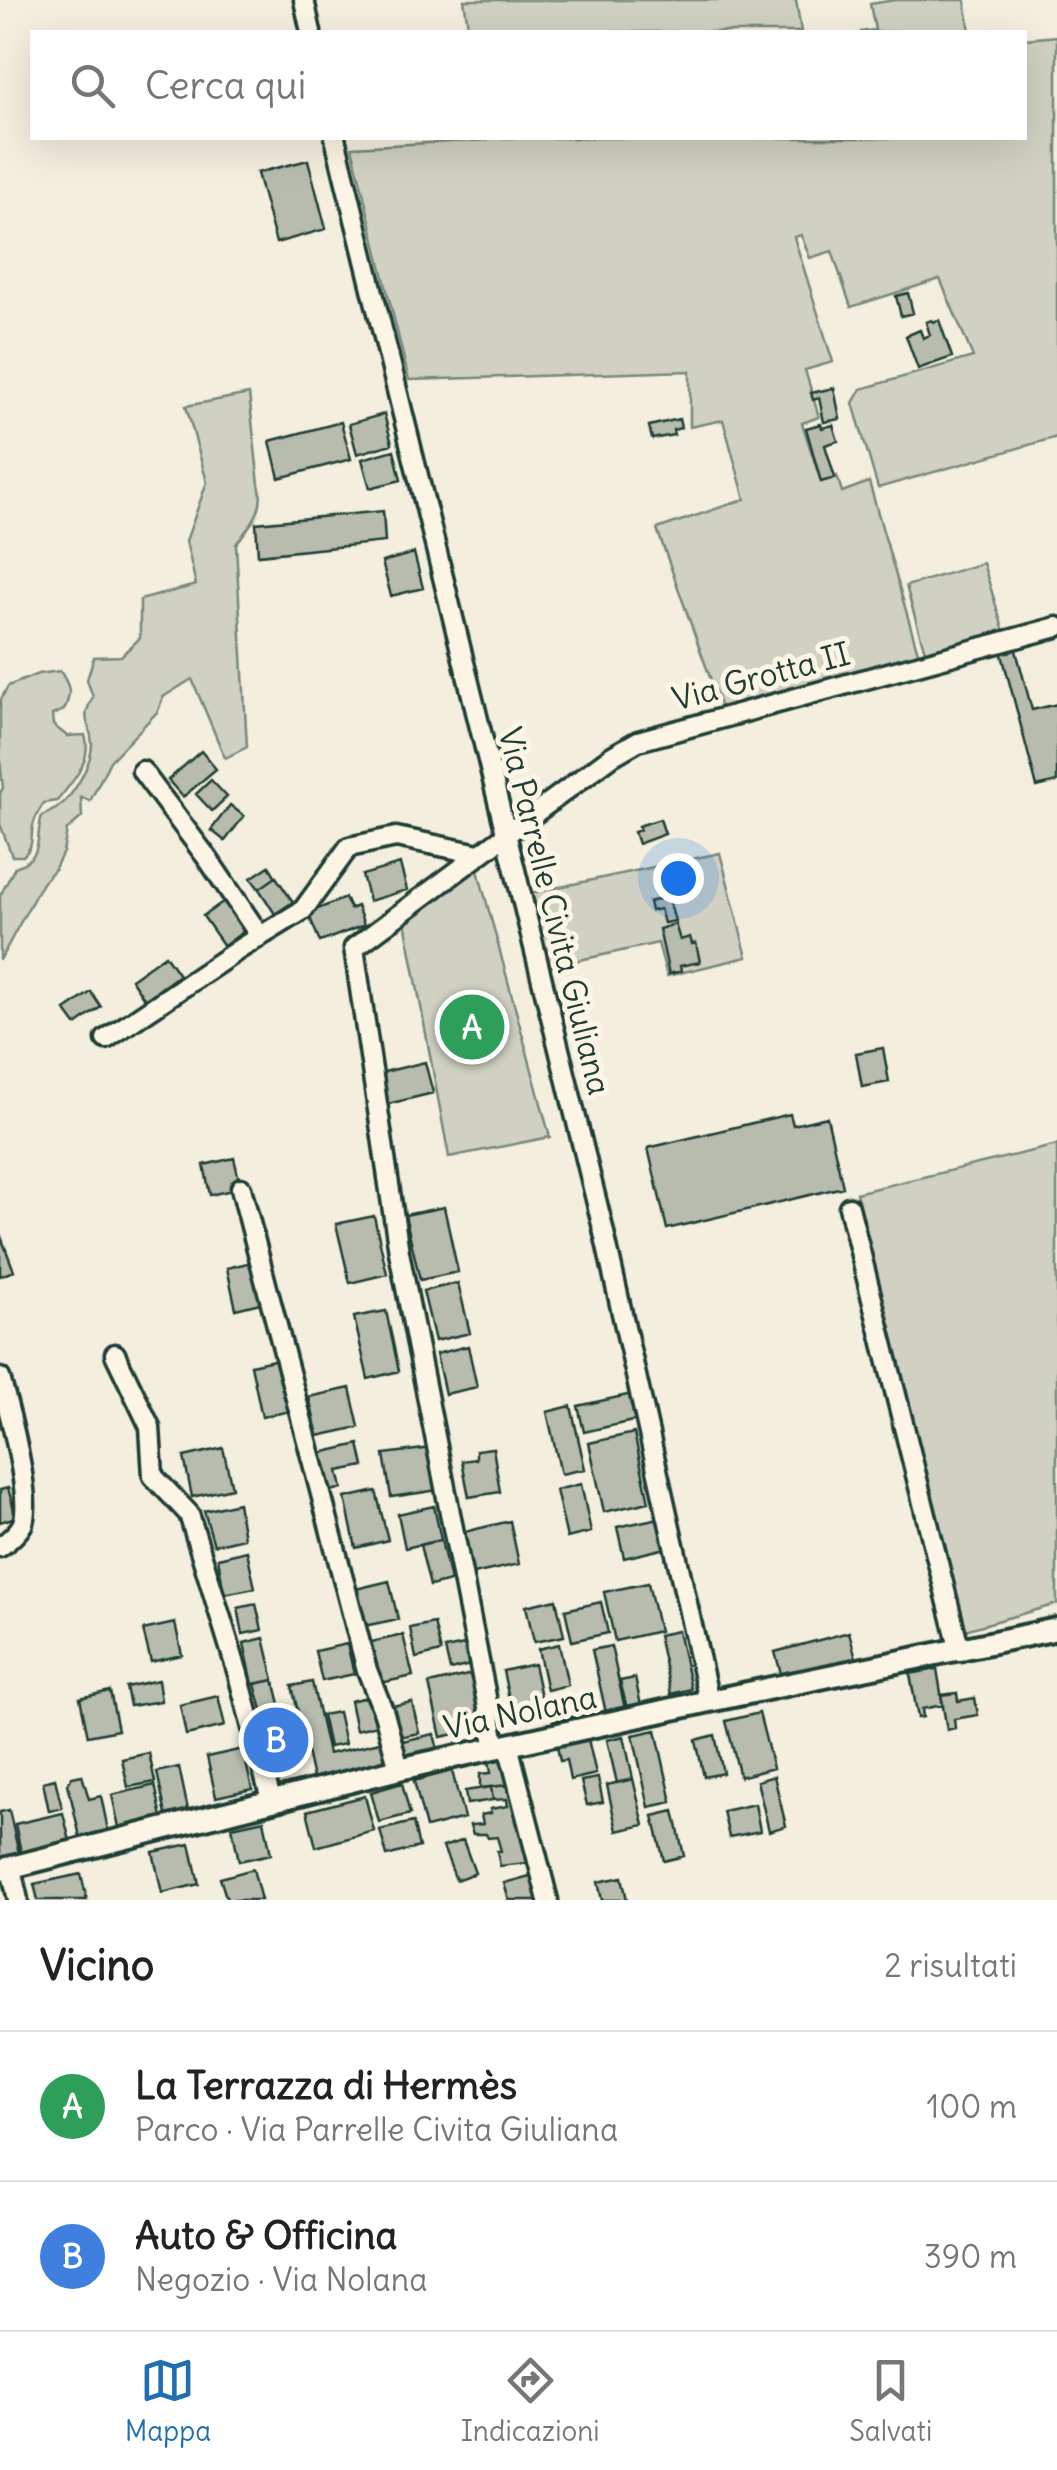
<!DOCTYPE html>
<html lang="it">
<head>
<meta charset="utf-8">
<style>
  body { margin:0; font-family:Delius,sans-serif; background:#f6f6f6; color:#222 }
  .you { position:absolute; left:678px; top:878px; width:35px; height:35px; margin:-25px; border:8px solid #fff; border-radius:50%; background:#1a73e8; box-shadow:0 0 0 15px #1a73e833 }
  .badge { display:grid; place-items:center; width:65px; height:65px; border-radius:50%; background:#1f6fb2; color:#fff; font-size:32px; font-weight:700 }
  .pin { position:absolute; translate:-50% -50%; border:5px solid #fff; box-shadow:0 2px 10px #0006 }
  .list { margin:0; padding:0; list-style:none }
  h2 { display:flex; justify-content:space-between; align-items:center; height:130px; margin:0; padding:0 40px; font-size:42px }
  h2 small { font-size:32px; font-weight:400; color:#767676 }
  .list li { display:grid; grid-template-columns:65px 1fr auto; gap:30px; align-items:center; box-sizing:border-box; height:150px; padding:0 40px; border-top:2px solid #e0e0e0 }
  .list b { display:block; font-size:38px; white-space:nowrap }
  .list p { margin:0; font-size:32px; white-space:nowrap; color:#767676 }
  .list em { font-size:32px; font-style:normal; color:#767676 }
  .icon { flex:none; width:55px; height:55px; fill:none; stroke:currentColor; stroke-width:2; stroke-linecap:round; stroke-linejoin:round }
  .map { position:relative; flex:none; width:1057px; height:1900px; overflow:hidden }
  .search { position:absolute; background:#fff; box-shadow:0 10px 40px #0002; left:30px; right:30px; top:30px; height:110px; display:flex; align-items:center; gap:25px; box-sizing:border-box; padding:0 35px; border-radius:0px; color:#767676; font-size:38px }
  .sheet { height:430px; background:#fff }
  nav { display:flex; justify-content:space-around; align-items:center; box-sizing:border-box; height:140px; border-top:2px solid #e0e0e0; background:#fff; font-size:28px; color:#767676 }
  nav a { display:grid; justify-items:center; gap:5px }
  nav .on { color:#1f6fb2 }
  .map>svg:first-child { display:block }
</style>
</head>
<body>
<div class="map">
<svg width="1057" height="1900" viewBox="0 0 1057 1900">
  <rect width="100%" height="100%" fill="#f3eede"/>
  <filter id="ink" filterUnits="userSpaceOnUse"><feTurbulence type="fractalNoise" baseFrequency=".01" numOctaves="2"/><feDisplacementMap in="SourceGraphic" scale="20" xChannelSelector="R" yChannelSelector="G"/><feConvolveMatrix kernelMatrix="1 2 1 2 8 2 1 2 1" color-interpolation-filters="sRGB"/></filter>
  <g filter="url(#ink)">
    <path fill="#d0d1c2" stroke="#78877b" stroke-width="2.5" d="M 464,0 L 796,0 L 801,32 L 469,32 Z
      M 895,0 L 965,0 L 970,32 L 860,32 L 875,30 L 870,4 Z
      M 1057,36 L 1057,437 L 878,488 L 853,403 L 861,389 L 973,357 L 940,279 L 851,307 L 832,251 L 810,258 L 801,235 L 794,237 L 833,362 L 805,370 L 819,417 L 802,423 L 821,482 L 837,476 L 842,492 L 869,482 L 919,656 L 722,711 L 657,529 L 745,499 L 723,420 L 690,427 L 690,371 L 409,380 L 352,147 L 487,140 L 488,138 L 1024,138 L 1025,39 Z
      M 249,394 L 259,484 C 266,510 251,524 236,544 L 247,747 L 225,758 L 192,679 L 163,697 L 158,711 L 110,761 L 90,801 L 81,797 L 82,817 L 67,830 L 63,852 L 54,870 L 42,883 L 0,960 L 0,896 L 15,867 C 46,856 34,840 42,816 C 47,813 53,811 57,808 C 73,798 92,763 92,744 C 91,721 79,723 93,697 L 87,680 L 94,657 L 121,656 L 140,638 L 140,600 L 196,585 L 186,541 L 207,482 L 186,406 Z
      M 983,563 L 1005,635 L 926,655 L 906,586 Z
      M 60,671 C 70,686 72,693 64,710 L 52,715 L 53,725 L 67,736 L 85,735 C 93,761 72,782 57,801 L 44,803 C 39,810 35,817 33,826 C 30,839 35,845 23,856 L 12,856 L 0,824 L 0,793 L 3,788 L 0,760 L 0,701 L 8,686 L 38,674 Z
      M 720,853 L 747,957 L 667,976 L 658,943 L 548,967 L 531,893 Z
      M 476,863 L 550,1137 L 449,1157 L 404,916 Z
      M 1057,1145 L 1057,1604 L 965,1630 L 856,1193 Z"/>
    <path fill="#b8bcae" stroke="#1f3d34" stroke-width="2.5" d="M 308,160 L 326,229 L 276,243 L 257,173 Z
      M 908,293 L 913,313 L 901,316 L 896,296 Z
      M 932,320 L 933,322 L 939,320 L 952,357 L 918,369 L 906,336 L 920,330 L 923,338 L 930,335 L 926,322 Z
      M 834,388 L 840,419 L 824,422 L 819,398 L 813,400 L 811,393 Z
      M 384,414 L 392,444 L 357,454 L 349,424 Z
      M 679,419 L 681,428 L 673,430 L 674,435 L 652,439 L 649,426 Z
      M 341,422 L 351,459 L 279,478 L 270,441 Z
      M 821,424 L 822,428 L 833,425 L 838,441 L 825,445 L 835,478 L 821,482 L 806,428 Z
      M 394,450 L 401,480 L 370,488 L 362,459 Z
      M 383,511 L 385,542 L 258,555 L 256,523 Z
      M 414,553 L 423,588 L 391,596 L 382,562 Z
      M 1014,643 L 1032,710 L 1057,704 L 1057,782 L 1037,787 L 1000,647 Z
      M 201,751 L 216,769 L 183,797 L 168,780 Z
      M 211,780 L 227,797 L 212,811 L 196,794 Z
      M 230,805 L 244,816 L 225,841 L 211,830 Z
      M 660,819 L 665,834 L 638,844 L 634,832 L 640,830 L 638,826 Z
      M 400,864 L 407,890 L 369,901 L 362,875 Z
      M 269,866 L 276,877 L 259,889 L 251,878 Z
      M 276,877 L 293,902 L 275,914 L 259,889 Z
      M 668,897 L 675,921 L 664,923 L 660,909 L 651,911 L 649,902 Z
      M 345,898 L 350,909 L 357,906 L 364,925 L 320,942 L 308,913 Z
      M 227,899 L 248,928 L 224,946 L 203,916 Z
      M 675,924 L 680,940 L 690,937 L 692,944 L 696,943 L 700,962 L 680,966 L 681,971 L 669,974 L 659,929 Z
      M 165,955 L 179,975 L 145,1000 L 131,979 Z
      M 91,992 L 101,1007 L 76,1025 L 65,1010 Z
      M 883,1048 L 889,1082 L 862,1087 L 856,1053 Z
      M 425,1062 L 433,1093 L 384,1105 L 376,1074 Z
      M 790,1114 L 793,1125 L 827,1117 L 843,1187 L 667,1229 L 648,1148 Z
      M 234,1158 L 241,1188 L 210,1195 L 204,1165 Z
      M 444,1207 L 458,1272 L 420,1280 L 405,1215 Z
      M 374,1216 L 387,1274 L 350,1283 L 336,1224 Z
      M 0,1234 L 14,1271 L 0,1276 Z
      M 256,1261 L 264,1302 L 236,1309 L 227,1268 Z
      M 458,1283 L 470,1333 L 435,1341 L 423,1291 Z
      M 386,1311 L 399,1371 L 368,1379 L 354,1317 Z
      M 468,1346 L 477,1387 L 445,1394 L 436,1354 Z
      M 278,1359 L 290,1411 L 262,1417 L 251,1365 Z
      M 350,1388 L 359,1427 L 318,1436 L 309,1397 Z
      M 632,1394 L 637,1420 L 584,1432 L 578,1406 Z
      M 571,1406 L 585,1469 L 561,1474 L 547,1412 Z
      M 634,1433 L 649,1502 L 604,1512 L 589,1443 Z
      M 359,1444 L 364,1466 L 338,1471 L 342,1488 L 324,1493 L 316,1454 Z
      M 223,1448 L 232,1488 L 192,1497 L 184,1457 Z
      M 432,1448 L 439,1490 L 391,1497 L 384,1454 Z
      M 493,1448 L 500,1492 L 469,1497 L 462,1461 L 476,1459 L 476,1450 Z
      M 581,1484 L 591,1532 L 567,1538 L 556,1490 Z
      M 8,1488 L 16,1517 L 0,1522 L 0,1490 Z
      M 376,1491 L 388,1540 L 356,1548 L 345,1498 Z
      M 238,1503 L 244,1538 L 214,1545 L 204,1511 Z
      M 434,1506 L 441,1540 L 405,1548 L 398,1514 Z
      M 659,1518 L 666,1548 L 624,1558 L 617,1527 Z
      M 510,1521 L 519,1564 L 473,1574 L 464,1532 Z
      M 441,1540 L 450,1581 L 430,1586 L 420,1545 Z
      M 247,1551 L 255,1588 L 224,1594 L 218,1558 Z
      M 389,1581 L 398,1619 L 364,1626 L 356,1589 Z
      M 648,1583 L 659,1631 L 615,1641 L 604,1592 Z
      M 556,1599 L 564,1636 L 534,1642 L 526,1606 Z
      M 601,1602 L 608,1633 L 572,1641 L 565,1610 Z
      M 256,1604 L 262,1630 L 243,1634 L 238,1608 Z
      M 175,1623 L 182,1655 L 151,1662 L 143,1630 Z
      M 434,1623 L 441,1652 L 416,1658 L 410,1628 Z
      M 678,1631 L 691,1689 L 671,1694 L 658,1635 Z
      M 849,1632 L 856,1658 L 782,1677 L 775,1652 Z
      M 403,1635 L 413,1676 L 376,1684 L 367,1643 Z
      M 264,1638 L 274,1680 L 253,1684 L 244,1643 Z
      M 347,1644 L 354,1674 L 322,1681 L 315,1651 Z
      M 469,1644 L 474,1664 L 450,1670 L 445,1649 Z
      M 559,1644 L 568,1685 L 547,1690 L 538,1649 Z
      M 611,1646 L 625,1709 L 606,1713 L 592,1650 Z
      M 534,1664 L 542,1701 L 511,1708 L 503,1671 Z
      M 937,1669 L 943,1705 L 922,1709 L 923,1717 L 918,1718 L 910,1674 Z
      M 472,1674 L 484,1728 L 441,1737 L 429,1684 Z
      M 635,1678 L 641,1705 L 627,1708 L 620,1681 Z
      M 158,1680 L 161,1701 L 130,1706 L 126,1687 Z
      M 274,1680 L 282,1712 L 264,1717 L 255,1684 Z
      M 312,1682 L 328,1754 L 384,1741 L 388,1761 L 313,1778 L 292,1686 Z
      M 110,1691 L 118,1730 L 88,1736 L 80,1698 Z
      M 957,1693 L 958,1701 L 975,1698 L 978,1715 L 954,1719 L 955,1728 L 947,1730 L 941,1695 Z
      M 571,1694 L 575,1716 L 553,1721 L 549,1699 Z
      M 218,1696 L 225,1726 L 186,1735 L 180,1705 Z
      M 371,1696 L 377,1725 L 356,1730 L 350,1701 Z
      M 412,1702 L 419,1733 L 394,1738 L 387,1707 Z
      M 338,1712 L 345,1744 L 329,1747 L 322,1715 Z
      M 759,1713 L 773,1768 L 740,1777 L 726,1721 Z
      M 280,1721 L 289,1756 L 273,1760 L 263,1725 Z
      M 656,1730 L 672,1802 L 649,1807 L 633,1735 Z
      M 434,1734 L 439,1754 L 402,1762 L 398,1742 Z
      M 715,1735 L 723,1773 L 704,1777 L 696,1740 Z
      M 624,1736 L 633,1779 L 617,1783 L 607,1740 Z
      M 588,1739 L 596,1774 L 570,1780 L 566,1760 L 560,1761 L 557,1746 Z
      M 243,1749 L 252,1789 L 216,1797 L 207,1757 Z
      M 149,1753 L 155,1782 L 128,1787 L 122,1759 Z
      M 505,1756 L 508,1785 L 480,1788 L 480,1774 L 491,1773 L 489,1760 Z
      M 179,1767 L 188,1810 L 166,1815 L 157,1772 Z
      M 452,1771 L 464,1818 L 426,1828 L 414,1781 Z
      M 82,1775 L 89,1799 L 101,1796 L 108,1830 L 80,1837 L 68,1784 L 72,1777 Z
      M 774,1776 L 786,1826 L 769,1831 L 757,1781 Z
      M 598,1778 L 603,1802 L 587,1805 L 581,1781 Z
      M 55,1779 L 62,1808 L 49,1811 L 43,1782 Z
      M 633,1779 L 644,1825 L 617,1831 L 607,1785 Z
      M 402,1783 L 410,1814 L 379,1822 L 371,1792 Z
      M 516,1784 L 536,1862 L 500,1866 L 497,1851 L 501,1851 L 497,1837 L 488,1838 L 486,1834 L 473,1834 L 470,1825 L 483,1824 L 481,1815 L 491,1813 L 490,1809 L 508,1806 L 507,1799 L 493,1800 L 491,1787 Z
      M 155,1785 L 162,1817 L 119,1827 L 112,1795 Z
      M 491,1787 L 493,1800 L 467,1804 L 465,1791 Z
      M 365,1796 L 374,1831 L 316,1847 L 307,1811 Z
      M 755,1804 L 760,1831 L 729,1837 L 723,1811 Z
      M 9,1810 L 19,1854 L 0,1858 L 0,1812 Z
      M 674,1811 L 684,1856 L 664,1861 L 653,1816 Z
      M 63,1813 L 70,1841 L 21,1852 L 15,1824 Z
      M 264,1820 L 271,1854 L 239,1861 L 232,1827 Z
      M 413,1822 L 419,1847 L 387,1856 L 380,1830 Z
      M 463,1840 L 475,1873 L 456,1880 L 443,1847 Z
      M 190,1844 L 199,1884 L 162,1893 L 153,1852 Z
      M 253,1869 L 261,1900 L 227,1900 L 220,1878 Z
      M 81,1874 L 87,1900 L 38,1900 L 34,1884 Z
      M 537,1874 L 544,1900 L 509,1900 L 504,1883 Z
      M 622,1877 L 627,1900 L 602,1900 L 598,1882 Z"/>
    <g fill="none" stroke-linecap="round" stroke-linejoin="round">
      <defs>
        <path id="minor" d="M 304,0 L 311,32
          M 335,138 L 602,1224 L 709,1701
          M 142,771 L 208,859 L 260,936
          M 106,1039 L 241,948 L 303,910 L 349,847 L 396,837 L 479,854
          M 241,1188 L 367,1670 L 384,1713 L 399,1769
          M 849,1207 L 960,1651
          M 115,1354 L 150,1427 L 153,1476 L 189,1514 L 238,1674 L 271,1800
          M 0,1378 C 8,1406 34,1502 22,1525 C 17,1534 8,1541 0,1547
          M 508,1745 L 548,1900
          M 496,1748 L 399,1252 L 354,948 L 612,756 L 638,741 L 1057,627
          M 11,1869 L 18,1900"/>
        <path id="tertiary" d="M 0,1870 L 399,1769 L 709,1701 L 1057,1629"/>
      </defs>
      <use href="#minor" stroke="#1f3d34" stroke-width="25"/>
      <use href="#tertiary" stroke="#1f3d34" stroke-width="28"/>
      <use href="#minor" stroke="#fcf5e5" stroke-width="18"/>
      <use href="#tertiary" stroke="#fcf5e5" stroke-width="20"/>
    </g>
  </g>
  <g text-anchor="middle" dominant-baseline="central" stroke-width="10" stroke-linejoin="round" paint-order="stroke">
    <g font-size="32" fill="#1f3d34" stroke="#fcf5e5">
      <text transform="translate(761 676) rotate(-15)">Via Grotta II</text>
      <text transform="translate(555 911) rotate(76)">Via Parrelle Civita Giuliana</text>
      <text transform="translate(520 1712) rotate(-12)">Via Nolana</text>
    </g>
  </g>
</svg>
<div class="you"></div>
<div class="pin badge" style="left:472px;top:1027px;background:#2e9e5b">A</div>
<div class="pin badge" style="left:276px;top:1740px;background:#3f7fe0">B</div>
<div class="search"><svg class="icon" aria-label="search" viewBox="0 0 24 24"><circle cx="10" cy="10" r="6"/><path d="M15 15l6 6"/></svg>Cerca qui</div>
</div>
<section class="sheet">
<h2>Vicino<small>2 risultati</small></h2>
<ul class="list">
<li><span class="badge" style="background:#2e9e5b">A</span><div><b>La Terrazza di Hermès</b><p>Parco · Via Parrelle Civita Giuliana</p></div><em>100 m</em></li>
<li><span class="badge" style="background:#3f7fe0">B</span><div><b>Auto &amp; Officina</b><p>Negozio · Via Nolana</p></div><em>390 m</em></li>
</ul>
</section>
<nav>
<a class="on"><svg class="icon" aria-label="map" viewBox="0 0 24 24"><path d="M3 6l6-2 6 2 6-2v14l-6 2-6-2-6 2zM9 4v14M15 6v14"/></svg>Mappa</a>
<a><svg class="icon" aria-label="directions" viewBox="0 0 24 24"><path d="M12 3l9 9-9 9-9-9zM9 14v-3h6M13 9l2 2-2 2"/></svg>Indicazioni</a>
<a><svg class="icon" aria-label="saved" viewBox="0 0 24 24"><path d="M7 4h10v16l-5-4-5 4z"/></svg>Salvati</a>
</nav>
</body>
</html>
